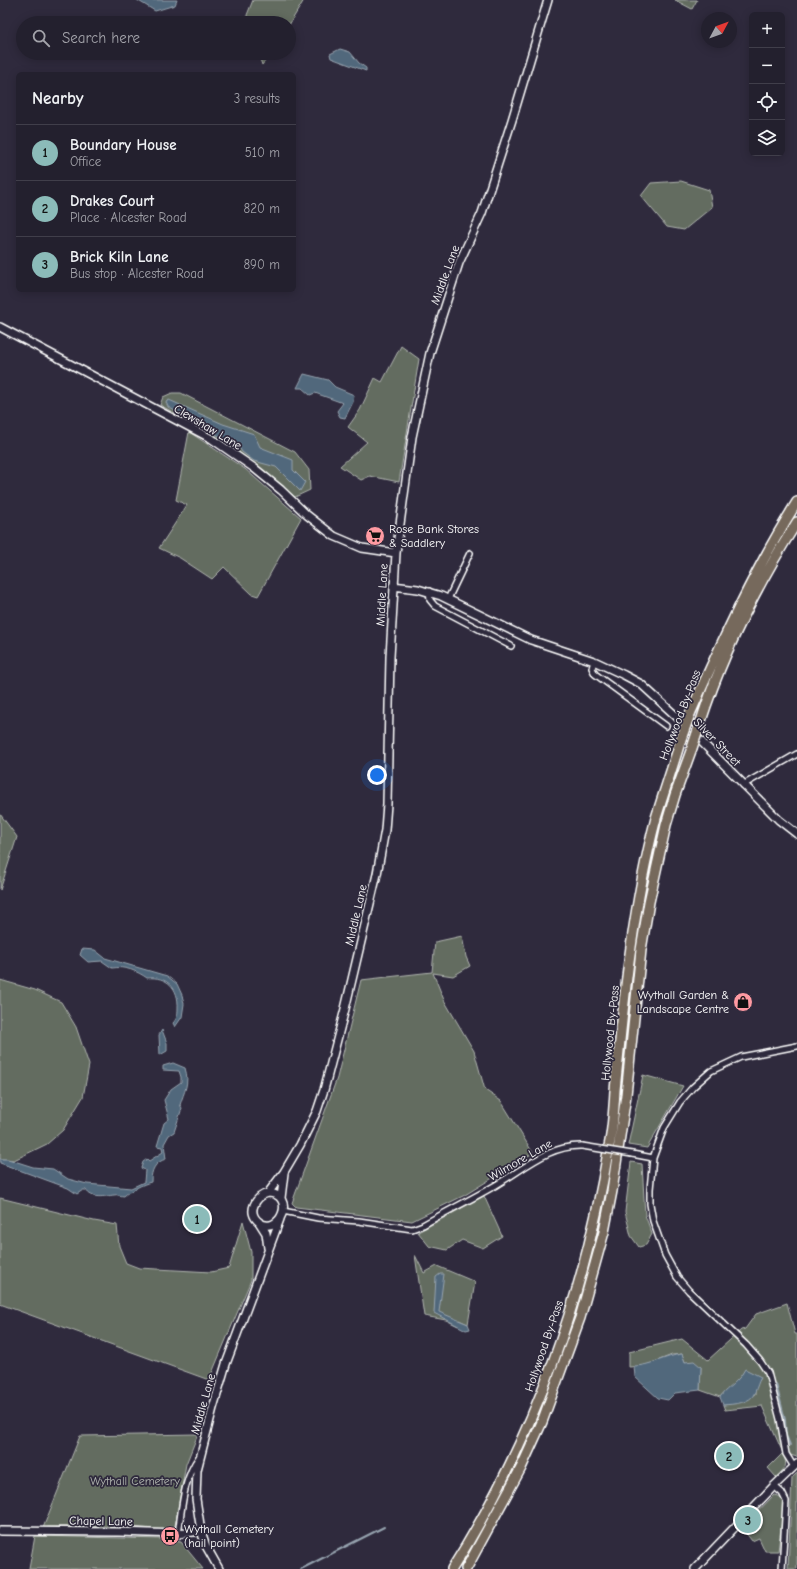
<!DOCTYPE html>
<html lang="en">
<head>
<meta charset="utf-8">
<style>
  body { margin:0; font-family:"Comic Neue",sans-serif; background:#2b2836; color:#f1f3f6 }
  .controls { position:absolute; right:12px; top:12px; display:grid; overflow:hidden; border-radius:6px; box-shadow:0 2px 10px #0003 }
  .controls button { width:36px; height:36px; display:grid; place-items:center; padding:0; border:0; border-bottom:1px solid #403e4a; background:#23202e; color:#f1f3f6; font:20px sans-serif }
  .compass { position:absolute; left:701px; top:12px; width:36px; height:36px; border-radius:50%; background:#23202e; box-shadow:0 2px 10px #0003; rotate:49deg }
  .you { position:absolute; left:377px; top:775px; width:14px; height:14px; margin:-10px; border:3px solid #fff; border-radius:50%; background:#1a73e8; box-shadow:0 0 0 6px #1a73e833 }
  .badge { display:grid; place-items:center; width:26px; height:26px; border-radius:50%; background:#8bbbb9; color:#111; font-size:13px; font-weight:700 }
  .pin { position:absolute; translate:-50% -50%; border:2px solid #fff; box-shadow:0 1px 4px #0006 }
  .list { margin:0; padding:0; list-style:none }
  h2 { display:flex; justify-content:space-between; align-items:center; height:52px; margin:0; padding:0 16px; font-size:17px }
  h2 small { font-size:13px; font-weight:400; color:#a3a3aa }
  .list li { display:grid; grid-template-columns:26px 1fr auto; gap:12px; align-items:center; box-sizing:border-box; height:56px; padding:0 16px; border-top:1px solid #403e4a }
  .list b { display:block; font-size:15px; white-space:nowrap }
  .list p { margin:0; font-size:13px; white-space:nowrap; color:#a3a3aa }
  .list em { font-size:13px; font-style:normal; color:#a3a3aa }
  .icon { flex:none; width:22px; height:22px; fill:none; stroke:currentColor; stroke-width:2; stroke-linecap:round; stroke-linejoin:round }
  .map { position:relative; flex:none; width:797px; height:1569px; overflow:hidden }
  .search { position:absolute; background:#23202e; box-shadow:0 2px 10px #0003; left:16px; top:16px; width:280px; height:44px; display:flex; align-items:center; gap:10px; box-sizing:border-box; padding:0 14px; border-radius:22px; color:#a3a3aa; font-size:15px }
  .panel { position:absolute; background:#23202e; box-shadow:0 2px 10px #0003; left:16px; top:72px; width:280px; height:220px; border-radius:6px }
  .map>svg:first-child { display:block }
</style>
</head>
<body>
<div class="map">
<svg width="797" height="1569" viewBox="0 0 797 1569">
  <rect width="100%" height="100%" fill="#2f2a3d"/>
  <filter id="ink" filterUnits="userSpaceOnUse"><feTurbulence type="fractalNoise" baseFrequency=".025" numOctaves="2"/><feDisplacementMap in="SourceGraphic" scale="8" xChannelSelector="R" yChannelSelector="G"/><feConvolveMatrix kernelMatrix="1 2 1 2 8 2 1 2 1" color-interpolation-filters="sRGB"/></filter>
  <g filter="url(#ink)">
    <path fill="#636c60" stroke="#b1b6b0" d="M 253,0 L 304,0 L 289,25 L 289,23 L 249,23 L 247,15 Z
      M 675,0 L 697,0 L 692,9 Z
      M 258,53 L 271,53 L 262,65 Z
      M 681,181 L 709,190 L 712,207 L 684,230 L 667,227 L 641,196 L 651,183 Z
      M 401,346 L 419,359 L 399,482 L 370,476 L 361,480 L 340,466 L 367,442 L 348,427 L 360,410 L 375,378 L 382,382 Z
      M 172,393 L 181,393 L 295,452 L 309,470 L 310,490 L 295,497 L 243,456 L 210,433 L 160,405 L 163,397 Z
      M 189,432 L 245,469 L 301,518 L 258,596 L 252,594 L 224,567 L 212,579 L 180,558 L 159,548 L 187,505 L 176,500 Z
      M 0,814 L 17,837 L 0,890 Z
      M 462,936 L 466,957 L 470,966 L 453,976 L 433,973 L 444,1000 L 474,1051 L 485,1090 L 501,1101 L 533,1153 L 465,1195 L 412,1221 L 296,1207 L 292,1203 L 337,1078 L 361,980 L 432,972 L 435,942 Z
      M 0,980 L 35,990 L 61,1002 L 76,1027 L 89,1065 L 83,1097 L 63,1130 L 47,1144 L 14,1160 L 0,1159 Z
      M 643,1075 L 683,1086 L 647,1148 L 628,1145 Z
      M 631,1162 L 642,1164 L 645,1215 L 652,1234 L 646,1245 L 639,1247 L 631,1236 L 625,1212 Z
      M 484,1196 L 502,1236 L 483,1248 L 462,1240 L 447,1250 L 429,1246 L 418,1232 Z
      M 0,1198 L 94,1221 L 117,1225 L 119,1246 L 126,1263 L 139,1268 L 211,1272 L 229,1268 L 243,1221 L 251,1252 L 251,1280 L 209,1380 L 0,1304 Z
      M 415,1255 L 424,1273 L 437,1266 L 475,1282 L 468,1324 L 459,1320 L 458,1326 L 446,1320 L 424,1316 Z
      M 787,1303 L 795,1334 L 797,1334 L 797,1457 L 783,1453 C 788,1467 786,1467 776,1477 L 768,1468 L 783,1453 L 762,1406 L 725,1410 L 723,1405 L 737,1403 L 755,1394 L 756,1385 L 761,1378 L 745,1370 C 737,1384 729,1386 720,1397 L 700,1390 L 701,1367 L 685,1362 L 682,1354 L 672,1355 L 644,1366 L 629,1367 L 629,1352 L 682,1339 L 708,1360 L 741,1330 L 745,1329 L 756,1314 Z
      M 198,1434 L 186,1464 L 174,1531 L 123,1526 L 49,1527 L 43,1528 L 80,1436 Z
      M 797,1473 L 797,1569 L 788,1569 L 792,1478 Z
      M 774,1495 C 780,1496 782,1499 784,1505 L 778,1551 L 765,1551 L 759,1538 L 752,1541 L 742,1528 Z
      M 35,1536 L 162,1539 L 181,1542 L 203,1569 L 29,1569 Z"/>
    <path fill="#51687b" stroke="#97a4b0" d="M 137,0 L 177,0 L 175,5 L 155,11 Z
      M 340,49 L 350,52 L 359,63 L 366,68 L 366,71 L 331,58 L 330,54 Z
      M 304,374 L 328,380 L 335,387 L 354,395 L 353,402 L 345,418 L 340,417 L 337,411 L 343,403 L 315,393 L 310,395 L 302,388 L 297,388 Z
      M 169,400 L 223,424 L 254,434 L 260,447 L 293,460 L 293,470 L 305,482 L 300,491 L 276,467 L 254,461 L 242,452 L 236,443 L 219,436 L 168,407 L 166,402 Z
      M 82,949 L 95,950 L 105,958 L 167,976 L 177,984 L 182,995 L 184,1004 L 182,1017 L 175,1027 L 173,1023 C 177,1019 178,1014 178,1008 C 179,988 167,976 147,978 C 137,971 125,966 112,968 L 102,961 L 88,962 L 80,955 Z
      M 162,1030 L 167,1043 L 167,1051 L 160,1055 L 159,1035 Z
      M 173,1063 L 185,1068 C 190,1084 184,1091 180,1105 L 182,1108 L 174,1132 L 169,1135 L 164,1144 L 166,1159 C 155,1162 151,1170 151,1182 C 143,1184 129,1191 124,1196 C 121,1196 117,1194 114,1195 C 105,1196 92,1200 86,1190 L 83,1190 L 77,1194 L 68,1188 L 0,1163 L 0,1159 L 8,1159 L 33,1167 L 53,1169 L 68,1179 L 87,1184 L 131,1188 L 144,1182 L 145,1170 L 141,1168 L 143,1162 L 147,1159 L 149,1161 L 163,1152 L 162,1147 L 157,1146 L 164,1123 L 169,1119 L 164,1100 L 171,1089 L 181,1082 L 181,1077 L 179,1071 L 163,1070 L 163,1066 Z
      M 440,1274 L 444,1274 L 439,1312 L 468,1324 L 470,1329 L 466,1330 L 434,1313 L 436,1277 Z
      M 682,1354 L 685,1362 L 694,1361 L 701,1367 L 700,1390 L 675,1393 L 668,1400 L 658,1398 L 635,1377 L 634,1366 C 650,1366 665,1356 682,1354 Z
      M 745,1369 L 761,1377 C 758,1383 757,1387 755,1392 C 751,1404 733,1404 723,1405 L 720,1397 C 729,1385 737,1384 745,1369 Z"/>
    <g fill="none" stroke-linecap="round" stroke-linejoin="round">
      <path stroke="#97a4b0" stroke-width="2" d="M 776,1384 L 785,1420 L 786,1435 L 790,1445
        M 301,1569 L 384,1527"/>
      <defs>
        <path id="street" d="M 429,591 L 430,600 L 435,606 L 511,646
          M 448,599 L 470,553
          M 594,661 L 592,668 L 595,674 L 666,726
          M 743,785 L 797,754
          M 632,1154 L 653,1158
          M 283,1211 L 318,1218 L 359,1221 L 412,1229 L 423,1225 C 447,1211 472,1199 496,1185 C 524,1169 549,1145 582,1146
          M 794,1467 L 786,1454 L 780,1419 L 768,1373 L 760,1361 L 746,1345 L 689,1291 L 677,1277 L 665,1255 L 653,1221 L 650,1204 L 650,1189 L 653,1158 L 664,1128 L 680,1102 L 693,1087 L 711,1071 L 741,1057 L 797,1046
          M 774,1486 L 782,1493 L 786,1501 L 782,1569
          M 178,1534 C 182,1508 183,1479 199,1457"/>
        <path id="secondary" d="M 0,327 L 212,439 L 254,468 L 281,490 L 307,515 L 334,536 L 362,548 L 396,553
          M 393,586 L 418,589 L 441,596 L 531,640 L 594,661 L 624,675 L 641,684 L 676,716 L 779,820 L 797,834
          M 268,1193 L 284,1172 L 300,1145 L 317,1111 L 324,1090 L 345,1009 L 377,874 L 385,830 L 387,804 L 390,657 L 396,553 L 412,437 L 430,353 L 459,263 L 482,213 L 512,120 L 548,0
          M 268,1193 C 297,1194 280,1237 259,1222 C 246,1212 256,1196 268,1193 Z
          M 281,1198 L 284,1173
          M 259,1222 L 266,1233 L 268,1248
          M 0,1531 L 119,1532 L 178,1534 L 201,1531
          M 219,1569 L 206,1546 L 201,1531 L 196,1499 L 197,1470 L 213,1408 L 226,1364 L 280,1219
          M 695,1569 L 774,1486 L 797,1464"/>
        <path id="highway" d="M 690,714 C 722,641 755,569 797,502
          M 700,724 C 722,655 758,583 797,522
          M 452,1569 C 533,1441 585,1295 609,1146 C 613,1128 614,1109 615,1090 C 620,1042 624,994 631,947 C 637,904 645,860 656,818 C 664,792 673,766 681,739
          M 466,1569 L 521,1468 L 542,1422 L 580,1318 L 604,1232 L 612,1191 L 626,1095 L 641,950 L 649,902 L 666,825 L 675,795 L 692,748"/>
      </defs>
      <use href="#street" stroke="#fff" stroke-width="8"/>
      <use href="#secondary" stroke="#fff" stroke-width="10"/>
      <use href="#highway" stroke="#fff" stroke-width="12"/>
      <use href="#street" stroke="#2f2a3d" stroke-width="5"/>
      <use href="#secondary" stroke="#2f2a3d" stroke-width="7"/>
      <use href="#highway" stroke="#76695c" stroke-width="9"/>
      <defs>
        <path id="street-bridge" d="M 582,1146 L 632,1154"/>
        <path id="highway-bridge" d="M 681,739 L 690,714
          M 692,748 L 700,724"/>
      </defs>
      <use href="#street-bridge" stroke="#fff" stroke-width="8" stroke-linecap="butt"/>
      <use href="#highway-bridge" stroke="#fff" stroke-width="12" stroke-linecap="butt"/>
      <use href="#street-bridge" stroke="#2f2a3d" stroke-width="5"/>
      <use href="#highway-bridge" stroke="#76695c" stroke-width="9"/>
    </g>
  </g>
  <defs>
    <symbol id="supermarket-disc" viewBox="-11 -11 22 22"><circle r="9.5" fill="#ff9aa2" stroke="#2f2a3d"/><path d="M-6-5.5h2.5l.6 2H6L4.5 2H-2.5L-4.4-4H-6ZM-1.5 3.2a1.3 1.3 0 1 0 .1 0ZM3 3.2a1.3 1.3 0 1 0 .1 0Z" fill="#111"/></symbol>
    <symbol id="shop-disc" viewBox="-11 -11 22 22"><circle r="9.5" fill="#ff9aa2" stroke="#2f2a3d"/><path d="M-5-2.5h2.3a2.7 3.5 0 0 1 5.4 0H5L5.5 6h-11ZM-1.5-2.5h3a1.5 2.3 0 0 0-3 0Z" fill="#111"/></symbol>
    <symbol id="bus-disc" viewBox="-11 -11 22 22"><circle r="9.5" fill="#ff9aa2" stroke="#2f2a3d"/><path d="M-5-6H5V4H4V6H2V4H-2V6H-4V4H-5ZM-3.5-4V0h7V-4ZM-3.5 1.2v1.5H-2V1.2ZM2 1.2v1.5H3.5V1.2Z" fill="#111"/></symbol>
  </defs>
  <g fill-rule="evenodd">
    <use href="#supermarket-disc" x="364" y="525" width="22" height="22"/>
    <use href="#shop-disc" x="732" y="991" width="22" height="22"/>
    <use href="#bus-disc" x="159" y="1525" width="22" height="22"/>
  </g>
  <g text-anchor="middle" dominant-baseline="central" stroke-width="3.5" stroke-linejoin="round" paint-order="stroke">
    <g font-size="12" fill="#fff" stroke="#2f2a3d">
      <text transform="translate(445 275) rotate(-70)">Middle Lane</text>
      <text transform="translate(208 427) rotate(31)">Clewshaw Lane</text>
      <text transform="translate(382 595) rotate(-87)">Middle Lane</text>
      <text transform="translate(680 715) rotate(-69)">Hollywood By-Pass</text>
      <text transform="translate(717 742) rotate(46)">Silver Street</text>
      <text transform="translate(356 915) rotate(-77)">Middle Lane</text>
      <text transform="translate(610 1033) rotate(-84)">Hollywood By-Pass</text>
      <text transform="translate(520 1160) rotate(-30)">Wilmore Lane</text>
      <text transform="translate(544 1346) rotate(-71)">Hollywood By-Pass</text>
      <text transform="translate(203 1404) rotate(-74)">Middle Lane</text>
      <text transform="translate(101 1521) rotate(1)">Chapel Lane</text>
    </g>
    <g font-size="12" fill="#fff" stroke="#2f2a3d" text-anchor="start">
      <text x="389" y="529">Rose Bank Stores<tspan x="389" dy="14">&amp; Saddlery</tspan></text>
      <text x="729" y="995" text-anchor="end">Wythall Garden &amp;<tspan x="729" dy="14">Landscape Centre</tspan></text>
      <text x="184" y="1529">Wythall Cemetery<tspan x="184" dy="14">(hail point)</tspan></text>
    </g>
    <g font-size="12" fill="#b1b6b0" stroke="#2f2a3d">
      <text x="135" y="1481">Wythall Cemetery</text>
    </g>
  </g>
</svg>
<div class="controls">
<button>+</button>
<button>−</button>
<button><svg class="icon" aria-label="locate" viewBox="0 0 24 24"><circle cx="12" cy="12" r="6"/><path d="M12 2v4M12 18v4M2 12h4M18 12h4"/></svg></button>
<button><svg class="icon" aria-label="layers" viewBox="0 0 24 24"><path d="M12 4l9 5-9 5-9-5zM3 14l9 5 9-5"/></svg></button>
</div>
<svg class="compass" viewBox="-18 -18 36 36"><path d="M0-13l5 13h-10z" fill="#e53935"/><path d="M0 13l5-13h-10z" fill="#a3a3aa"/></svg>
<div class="you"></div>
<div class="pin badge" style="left:197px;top:1219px">1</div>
<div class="pin badge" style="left:729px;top:1456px">2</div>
<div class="pin badge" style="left:748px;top:1520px">3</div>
<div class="search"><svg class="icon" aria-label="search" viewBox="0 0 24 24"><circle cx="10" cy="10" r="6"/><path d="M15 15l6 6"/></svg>Search here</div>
<section class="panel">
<h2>Nearby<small>3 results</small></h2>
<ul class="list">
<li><span class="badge">1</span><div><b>Boundary House</b><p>Office</p></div><em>510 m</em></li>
<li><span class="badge">2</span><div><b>Drakes Court</b><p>Place · Alcester Road</p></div><em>820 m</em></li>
<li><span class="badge">3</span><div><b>Brick Kiln Lane</b><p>Bus stop · Alcester Road</p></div><em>890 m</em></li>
</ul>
</section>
</div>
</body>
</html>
